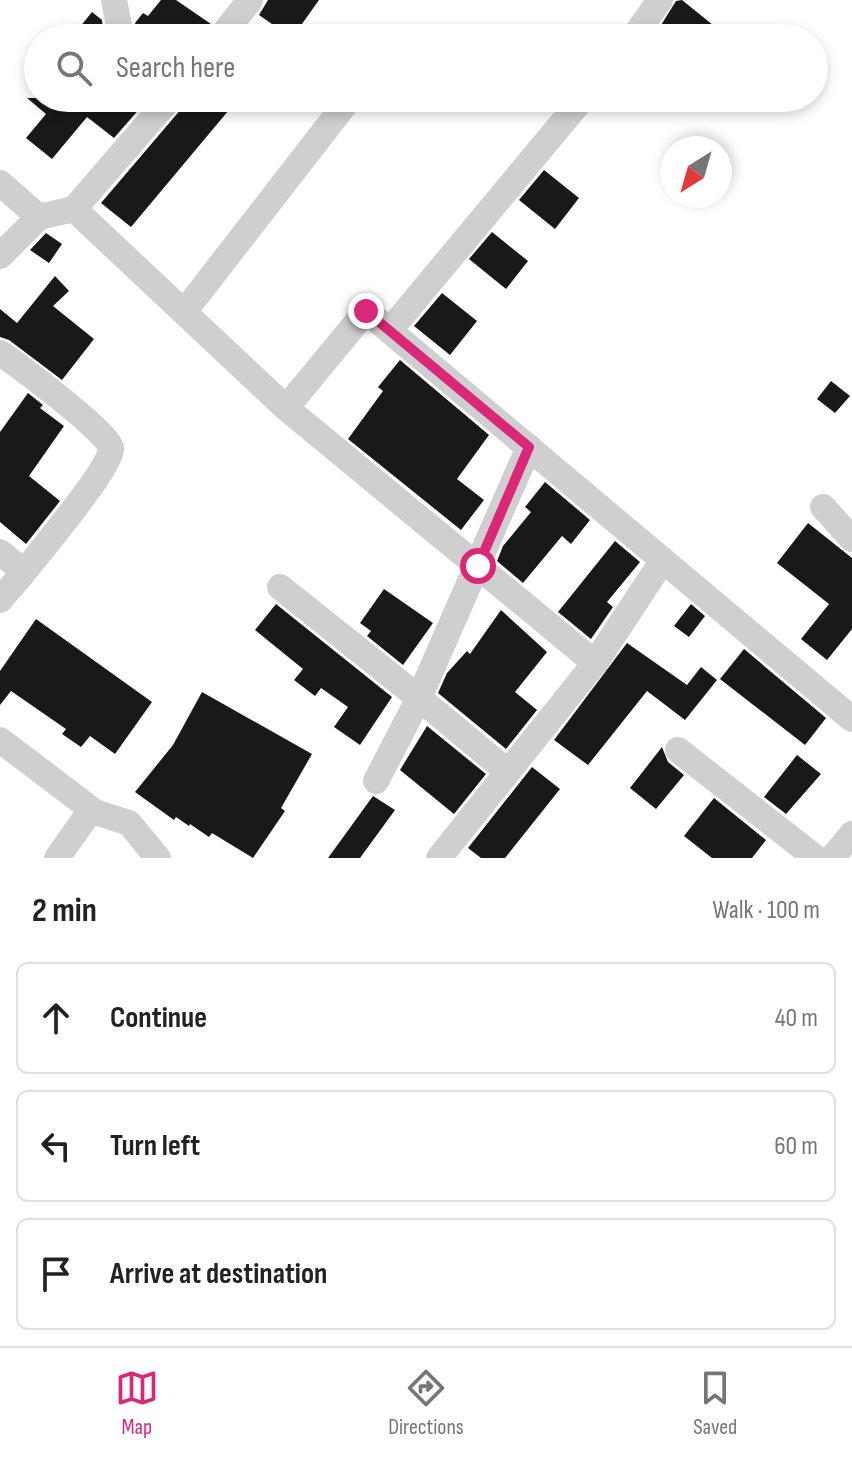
<!DOCTYPE html>
<html lang="en">
<head>
<meta charset="utf-8">
<style>
  body { margin:0; font-family:"Sofia Sans Condensed",sans-serif; background:#f2f2f2; color:#222 }
  .compass { position:absolute; left:660px; top:136px; width:72px; height:72px; border-radius:50%; background:#fff; box-shadow:0 4px 12px #0003; rotate:217deg }
  .stop { position:absolute; width:24px; height:24px; margin:-18px; border:6px solid #db2777; border-radius:50%; background:#fff }
  .stop.end { background:#db2777; border-color:#fff; box-shadow:0 2px 8px #0008 }
  .list { margin:0; padding:0; list-style:none }
  h2 { display:flex; justify-content:space-between; align-items:center; height:104px; margin:0; padding:0 32px; font-size:34px }
  h2 small { font-size:26px; font-weight:400; color:#767676 }
  .list li { display:grid; grid-template-columns:52px 1fr auto; gap:24px; align-items:center; box-sizing:border-box; height:112px; margin:0 16px 16px; padding:0 16px; border:2px solid #e0e0e0; border-radius:12px }
  .list b { display:block; font-size:30px; white-space:nowrap }
  .list em { font-size:26px; font-style:normal; color:#767676 }
  .icon { flex:none; width:44px; height:44px; fill:none; stroke:currentColor; stroke-width:2; stroke-linecap:round; stroke-linejoin:round }
  .map { position:relative; flex:none; width:852px; height:858px; overflow:hidden }
  .search { position:absolute; background:#fff; box-shadow:0 4px 12px #0003; left:24px; right:24px; top:24px; height:88px; display:flex; align-items:center; gap:20px; box-sizing:border-box; padding:0 28px; border-radius:44px; color:#767676; font-size:30px }
  .sheet { height:488px; background:#fff }
  nav { display:flex; justify-content:space-around; align-items:center; box-sizing:border-box; height:112px; border-top:2px solid #e0e0e0; background:#fff; font-size:22px; color:#767676 }
  nav a { display:grid; justify-items:center; gap:4px }
  nav .on { color:#db2777 }
  .map>svg:first-child { display:block }
</style>
</head>
<body>
<div class="map">
<svg width="852" height="858" viewBox="0 0 852 858">
  <rect width="100%" height="100%" fill="#fff"/>
  <path fill="#191919" d="M 161,0 L 176,0 L 211,24 L 204,38 L 141,38 L 135,23 L 143,13 L 148,16 Z
    M 268,0 L 319,0 L 292,38 L 259,15 Z
    M 682,0 L 729,38 L 653,38 L 676,1 Z
    M 92,12 L 102,20 L 104,38 L 71,38 Z
    M 27,98 L 149,98 L 114,138 L 87,117 L 52,159 L 26,138 L 46,114 Z
    M 186,98 L 239,98 L 131,227 L 101,203 L 182,108 Z
    M 544,170 L 579,198 L 555,229 L 519,200 Z
    M 492,232 L 528,261 L 506,289 L 469,259 Z
    M 46,233 L 62,244 L 49,263 L 30,250 Z
    M 55,276 L 69,291 L 53,306 L 94,339 L 62,380 L 9,340 L 0,337 L 0,309 L 17,323 Z
    M 442,293 L 477,321 L 450,355 L 414,326 Z
    M 400,360 L 489,435 L 457,479 L 484,500 L 461,530 L 348,439 L 383,391 L 378,387 Z
    M 831,381 L 850,396 L 835,413 L 817,399 Z
    M 28,393 L 43,405 L 40,408 L 64,426 L 29,476 L 60,501 L 26,544 L 0,522 L 0,432 Z
    M 545,482 L 590,520 L 571,544 L 562,536 L 523,583 L 497,561 L 503,546 L 531,512 L 525,507 Z
    M 808,523 L 852,558 L 852,629 L 827,660 L 801,639 L 829,604 L 777,563 Z
    M 615,541 L 640,562 L 607,602 L 613,607 L 591,639 L 558,612 Z
    M 384,589 L 433,623 L 403,665 L 367,636 L 371,631 L 360,623 Z
    M 276,604 L 392,697 L 360,745 L 334,727 L 348,707 L 321,688 L 315,696 L 294,680 L 303,669 L 255,630 Z
    M 691,604 L 705,616 L 689,637 L 674,626 Z
    M 501,610 L 547,652 L 515,692 L 537,710 L 506,749 L 438,693 L 447,673 L 467,651 L 470,654 Z
    M 36,619 L 152,702 L 115,754 L 90,736 L 81,747 L 62,734 L 66,729 L 11,691 L 0,705 L 0,671 Z
    M 627,643 L 687,685 L 701,667 L 717,680 L 685,720 L 647,691 L 588,765 L 554,740 Z
    M 744,649 L 826,718 L 805,745 L 720,679 Z
    M 202,692 L 312,754 L 281,808 L 285,811 L 253,858 L 212,833 L 209,837 L 190,824 L 189,826 L 176,817 L 174,820 L 135,792 L 173,745 Z
    M 427,726 L 486,774 L 454,814 L 400,770 Z
    M 662,747 L 668,762 L 684,775 L 656,809 L 630,788 Z
    M 797,755 L 821,774 L 786,814 L 764,797 Z
    M 532,767 L 560,789 L 505,858 L 481,858 L 468,848 Z
    M 373,796 L 395,810 L 360,858 L 328,858 Z
    M 714,798 L 766,840 L 752,858 L 712,858 L 684,836 Z"/>
  <g fill="none" stroke-linecap="round" stroke-linejoin="round">
    <path stroke="#cfcfcf" stroke-width="26" d="M 114,0 L 120,31 L 125,38
      M 220,38 L 250,0
      M 633,38 L 660,0
      M 0,183 L 39,217
      M 74,209 L 170,98
      M 0,256 L 39,217 L 74,209 L 286,408 L 366,311 L 852,719
      M 184,312 L 350,98
      M 390,330 L 583,98
      M 0,353 C 18,365 108,432 111,448 C 114,464 38,554 24,572
      M 286,408 L 595,663 L 439,858
      M 823,507 L 852,539
      M 0,552 L 24,572 L 0,600
      M 280,587 L 419,698 L 376,781
      M 595,663 L 663,560
      M 0,740 L 95,812 L 129,823 L 158,858
      M 678,750 L 816,858
      M 508,772 L 419,698 L 529,447
      M 57,858 L 91,810
      M 832,858 L 852,834"/>
  </g>
  <g fill="none" stroke-linecap="round" stroke-linejoin="round">
    <path stroke="#db2777" stroke-width="10" d="M 366,311 L 529,447 L 478,566"/>
  </g>
</svg>
<svg class="compass" viewBox="-18 -18 36 36"><path d="M0-13l5 13h-10z" fill="#e53935"/><path d="M0 13l5-13h-10z" fill="#767676"/></svg>
<div class="stop" style="left:478px;top:566px"></div>
<div class="stop end" style="left:366px;top:311px"></div>
<div class="search"><svg class="icon" aria-label="search" viewBox="0 0 24 24"><circle cx="10" cy="10" r="6"/><path d="M15 15l6 6"/></svg>Search here</div>
</div>
<section class="sheet">
<h2>2 min<small>Walk · 100 m</small></h2>
<ul class="list">
<li><svg class="icon" aria-label="ahead" viewBox="0 0 24 24"><path d="M12 20V5M6 11l6-6 6 6"/></svg><div><b>Continue</b></div><em>40 m</em></li>
<li><svg class="icon" aria-label="left" viewBox="0 0 24 24"><path d="M17 20v-9H6M10 6l-5 5 5 5"/></svg><div><b>Turn left</b></div><em>60 m</em></li>
<li><svg class="icon" aria-label="arrive" viewBox="0 0 24 24"><path d="M6 21V4h12l-3 4 3 4H6"/></svg><div><b>Arrive at destination</b></div></li>
</ul>
</section>
<nav>
<a class="on"><svg class="icon" aria-label="map" viewBox="0 0 24 24"><path d="M3 6l6-2 6 2 6-2v14l-6 2-6-2-6 2zM9 4v14M15 6v14"/></svg>Map</a>
<a><svg class="icon" aria-label="directions" viewBox="0 0 24 24"><path d="M12 3l9 9-9 9-9-9zM9 14v-3h6M13 9l2 2-2 2"/></svg>Directions</a>
<a><svg class="icon" aria-label="saved" viewBox="0 0 24 24"><path d="M7 4h10v16l-5-4-5 4z"/></svg>Saved</a>
</nav>
</body>
</html>
